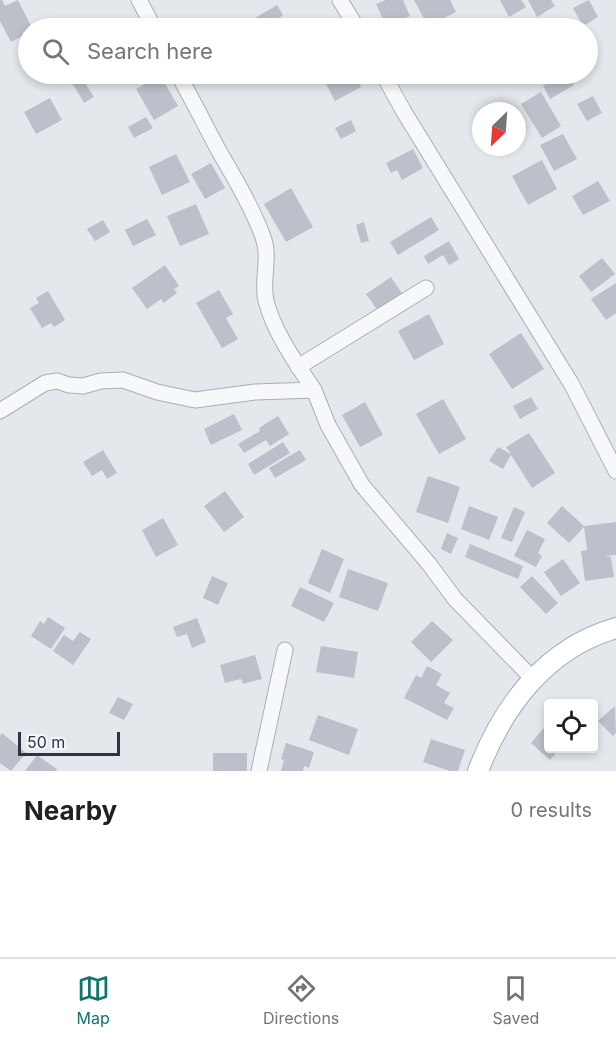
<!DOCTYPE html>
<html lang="en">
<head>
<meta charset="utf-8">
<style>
  body { margin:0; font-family:Inter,sans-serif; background:#f6f6f6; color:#202124 }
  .controls { position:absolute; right:18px; bottom:18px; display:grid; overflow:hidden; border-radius:6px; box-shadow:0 3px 9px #0003 }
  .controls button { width:54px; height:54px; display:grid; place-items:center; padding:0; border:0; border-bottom:2px solid #e0e0e0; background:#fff; color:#202124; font:30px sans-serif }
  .compass { position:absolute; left:472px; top:102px; width:54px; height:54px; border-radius:50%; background:#fff; box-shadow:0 3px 9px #0003; rotate:205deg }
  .scale { position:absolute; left:18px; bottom:15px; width:102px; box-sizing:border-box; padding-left:6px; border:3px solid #2b3445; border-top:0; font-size:16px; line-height:21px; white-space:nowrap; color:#2b3445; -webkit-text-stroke:4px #f4f6f9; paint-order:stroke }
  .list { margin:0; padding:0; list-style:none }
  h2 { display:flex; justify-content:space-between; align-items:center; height:78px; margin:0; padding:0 24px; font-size:26px }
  h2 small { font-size:20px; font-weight:400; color:#757577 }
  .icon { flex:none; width:33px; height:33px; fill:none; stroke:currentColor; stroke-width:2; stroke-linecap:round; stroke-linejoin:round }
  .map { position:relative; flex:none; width:616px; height:771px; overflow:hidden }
  .search { position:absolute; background:#fff; box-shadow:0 3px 9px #0003; left:18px; right:18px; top:18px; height:66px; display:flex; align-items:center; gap:15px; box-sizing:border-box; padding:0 21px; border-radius:33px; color:#757577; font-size:22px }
  .sheet { height:186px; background:#fff }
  nav { display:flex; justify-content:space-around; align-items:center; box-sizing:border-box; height:84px; border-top:2px solid #e0e0e0; background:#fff; font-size:16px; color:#757577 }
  nav a { display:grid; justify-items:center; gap:3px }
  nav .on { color:#0f766e }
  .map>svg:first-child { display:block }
</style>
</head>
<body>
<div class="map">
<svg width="616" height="771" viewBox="0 0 616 771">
  <rect width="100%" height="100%" fill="#e4e7ec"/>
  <path fill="#bbc0ca" d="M 0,0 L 2,0 L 5,6 L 18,0 L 32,28 L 28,28 L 28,33 L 11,42 L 0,21 Z
    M 386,0 L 403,0 L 410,16 L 386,26 L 376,4 Z
    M 414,0 L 450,0 L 456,12 L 428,26 Z
    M 500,0 L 521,0 L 526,7 L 509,17 Z
    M 528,0 L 551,0 L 555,6 L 537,17 Z
    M 589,0 L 598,17 L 583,26 L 573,8 Z
    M 277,5 L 283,15 L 277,19 L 283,28 L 262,28 L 255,18 Z
    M 460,18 L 465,28 L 438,28 Z
    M 512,19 L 517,28 L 494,28 Z
    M 79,74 L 94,97 L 84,103 L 70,79 Z
    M 209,74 L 235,74 L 214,84 Z
    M 339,74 L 360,74 L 364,81 L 359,83 L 361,87 L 335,101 L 326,84 L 341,76 Z
    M 565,74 L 568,74 L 574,85 L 550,99 L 543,86 Z
    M 160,75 L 178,106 L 154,120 L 136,89 Z
    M 541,92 L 561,126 L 542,138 L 521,104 Z
    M 593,96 L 602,113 L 587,121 L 577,104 Z
    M 50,98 L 62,120 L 36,134 L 24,112 Z
    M 146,117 L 153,128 L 134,138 L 128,127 Z
    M 520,117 L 527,128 L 517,135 L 517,119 Z
    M 351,120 L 356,131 L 341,139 L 335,128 Z
    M 563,134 L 577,159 L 554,171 L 540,145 Z
    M 413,149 L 423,168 L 402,180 L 397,170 L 391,173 L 386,163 Z
    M 176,154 L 190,182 L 162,195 L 149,167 Z
    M 542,160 L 557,189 L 528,205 L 512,176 Z
    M 211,163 L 225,188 L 205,199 L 191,174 Z
    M 598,181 L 610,201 L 583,215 L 572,196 Z
    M 291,188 L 313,227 L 286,242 L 264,204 Z
    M 196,204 L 209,234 L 180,246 L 167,216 Z
    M 431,217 L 439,230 L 398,255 L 390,242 Z
    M 147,219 L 156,235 L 133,246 L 125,230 Z
    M 103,220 L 110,232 L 95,241 L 87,229 Z
    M 364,222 L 369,241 L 361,243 L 356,225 Z
    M 449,241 L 459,259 L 449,265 L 443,255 L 428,264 L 424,256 Z
    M 602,258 L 615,274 L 591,292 L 579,276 Z
    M 165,265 L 179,286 L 174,289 L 177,293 L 164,303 L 161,299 L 147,309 L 132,288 Z
    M 391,277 L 405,298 L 381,315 L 366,294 Z
    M 616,283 L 616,313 L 606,320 L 591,299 Z
    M 219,290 L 233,314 L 226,318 L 238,339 L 222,348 L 196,303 Z
    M 48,291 L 65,320 L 54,327 L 51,323 L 42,328 L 30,308 L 39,303 L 36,298 Z
    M 429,314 L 444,344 L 414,360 L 398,331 Z
    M 521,333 L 544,369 L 512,389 L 489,354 Z
    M 531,397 L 538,409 L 520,419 L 513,406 Z
    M 443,399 L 466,439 L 439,454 L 416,414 Z
    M 365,402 L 383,435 L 360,447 L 342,415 Z
    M 234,414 L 242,430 L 211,445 L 204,429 Z
    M 278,416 L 289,434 L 270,446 L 266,440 L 244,453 L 238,444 L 260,431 L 259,428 Z
    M 529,433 L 555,473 L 532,488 L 511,455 L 503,469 L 489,461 L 498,447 L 511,454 L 506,447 Z
    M 283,442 L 290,453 L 254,475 L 248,464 Z
    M 103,450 L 117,473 L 107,479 L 102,470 L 92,476 L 83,462 Z
    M 300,450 L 306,460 L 275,478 L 269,468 Z
    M 428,476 L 460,487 L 448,523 L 416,512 Z
    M 225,491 L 244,517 L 224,532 L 204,506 Z
    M 469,506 L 498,517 L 489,540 L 461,529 Z
    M 562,506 L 584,526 L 616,522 L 616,555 L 605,556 L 611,557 L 614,577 L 585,581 L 581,551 L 587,550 L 584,527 L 569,543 L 547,523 Z
    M 514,507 L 525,512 L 512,542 L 501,538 Z
    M 163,518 L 178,545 L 156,557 L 142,530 Z
    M 527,530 L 545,539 L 538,553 L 542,556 L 536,567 L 514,556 Z
    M 447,533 L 458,538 L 451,554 L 441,549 Z
    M 470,544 L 523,566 L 518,579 L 465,557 Z
    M 322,549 L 344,559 L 330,593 L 308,583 Z
    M 563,559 L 580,583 L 561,596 L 544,572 Z
    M 348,569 L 388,583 L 378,611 L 339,597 Z
    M 212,576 L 228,583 L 218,605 L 203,598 Z
    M 532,576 L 558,603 L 546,614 L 520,587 Z
    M 300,587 L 334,603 L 324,622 L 291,606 Z
    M 48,617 L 65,628 L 51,649 L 31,636 L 40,621 L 44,624 Z
    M 197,618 L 206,642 L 192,648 L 187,634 L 177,637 L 173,627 Z
    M 432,621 L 453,640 L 431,662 L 411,642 Z
    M 80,632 L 91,639 L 73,665 L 53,651 L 64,635 L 73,641 Z
    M 321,646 L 358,652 L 354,678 L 316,672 Z
    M 255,655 L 262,679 L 243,684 L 241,679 L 225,683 L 220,665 Z
    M 427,666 L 442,674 L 436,685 L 450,693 L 444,703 L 454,708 L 447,720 L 404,698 L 416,675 L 421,678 Z
    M 118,697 L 133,704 L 124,720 L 109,713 Z
    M 615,706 L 616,733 L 613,736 L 598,721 Z
    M 318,715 L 358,729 L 349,755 L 309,740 Z
    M 548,723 L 548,748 L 560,748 L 550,760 L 531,743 Z
    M 2,733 L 26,753 L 11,771 L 0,763 L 0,736 Z
    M 431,739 L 465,750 L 458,771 L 450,771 L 423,762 Z
    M 286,743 L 314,752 L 309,768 L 304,766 L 303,771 L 281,771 L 284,760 L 281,759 Z
    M 213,753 L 247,753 L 247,771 L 213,771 Z
    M 37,755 L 57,769 L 56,771 L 25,771 Z"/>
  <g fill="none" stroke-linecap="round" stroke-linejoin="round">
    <defs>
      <path id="minor" d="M 139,0 L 154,28
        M 340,0 L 357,28
        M 178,74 C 192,99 205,125 219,151 C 235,179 252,207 263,237 C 271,258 261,279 266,301 C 274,332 296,363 314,390
        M 383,74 L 404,112 L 572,385 L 616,471
        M 298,367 L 426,288
        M 0,411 L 45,383 L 57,381 L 69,385 L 83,386 L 101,381 L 123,380 L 157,392 L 195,400 L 255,392 L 314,390 L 328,425 L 362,485 L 429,564 L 455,599 L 532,678
        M 259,771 L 285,650"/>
      <path id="major" d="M 478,771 C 503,706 546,648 616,628"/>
    </defs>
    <use href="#minor" stroke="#a9aeb7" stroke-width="17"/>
    <use href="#major" stroke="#a3abb8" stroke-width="22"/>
    <use href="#minor" stroke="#f7f8fa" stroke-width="15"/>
    <use href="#major" stroke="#fff" stroke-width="20"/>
  </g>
</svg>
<div class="controls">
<button><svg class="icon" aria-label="locate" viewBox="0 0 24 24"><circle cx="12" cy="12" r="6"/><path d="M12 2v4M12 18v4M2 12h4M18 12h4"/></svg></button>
</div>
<svg class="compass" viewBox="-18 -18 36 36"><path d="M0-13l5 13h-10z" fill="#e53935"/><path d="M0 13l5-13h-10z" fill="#757577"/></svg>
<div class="scale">50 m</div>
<div class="search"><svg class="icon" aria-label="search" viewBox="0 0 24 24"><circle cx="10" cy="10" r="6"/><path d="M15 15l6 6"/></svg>Search here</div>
</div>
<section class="sheet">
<h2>Nearby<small>0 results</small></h2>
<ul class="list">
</ul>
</section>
<nav>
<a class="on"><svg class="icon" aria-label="map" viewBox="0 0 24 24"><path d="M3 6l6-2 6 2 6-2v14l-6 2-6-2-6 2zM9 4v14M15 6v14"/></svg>Map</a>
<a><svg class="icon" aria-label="directions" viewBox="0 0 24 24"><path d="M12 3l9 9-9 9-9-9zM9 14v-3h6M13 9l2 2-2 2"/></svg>Directions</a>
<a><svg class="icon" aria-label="saved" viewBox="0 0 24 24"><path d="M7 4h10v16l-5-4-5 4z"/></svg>Saved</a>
</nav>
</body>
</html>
